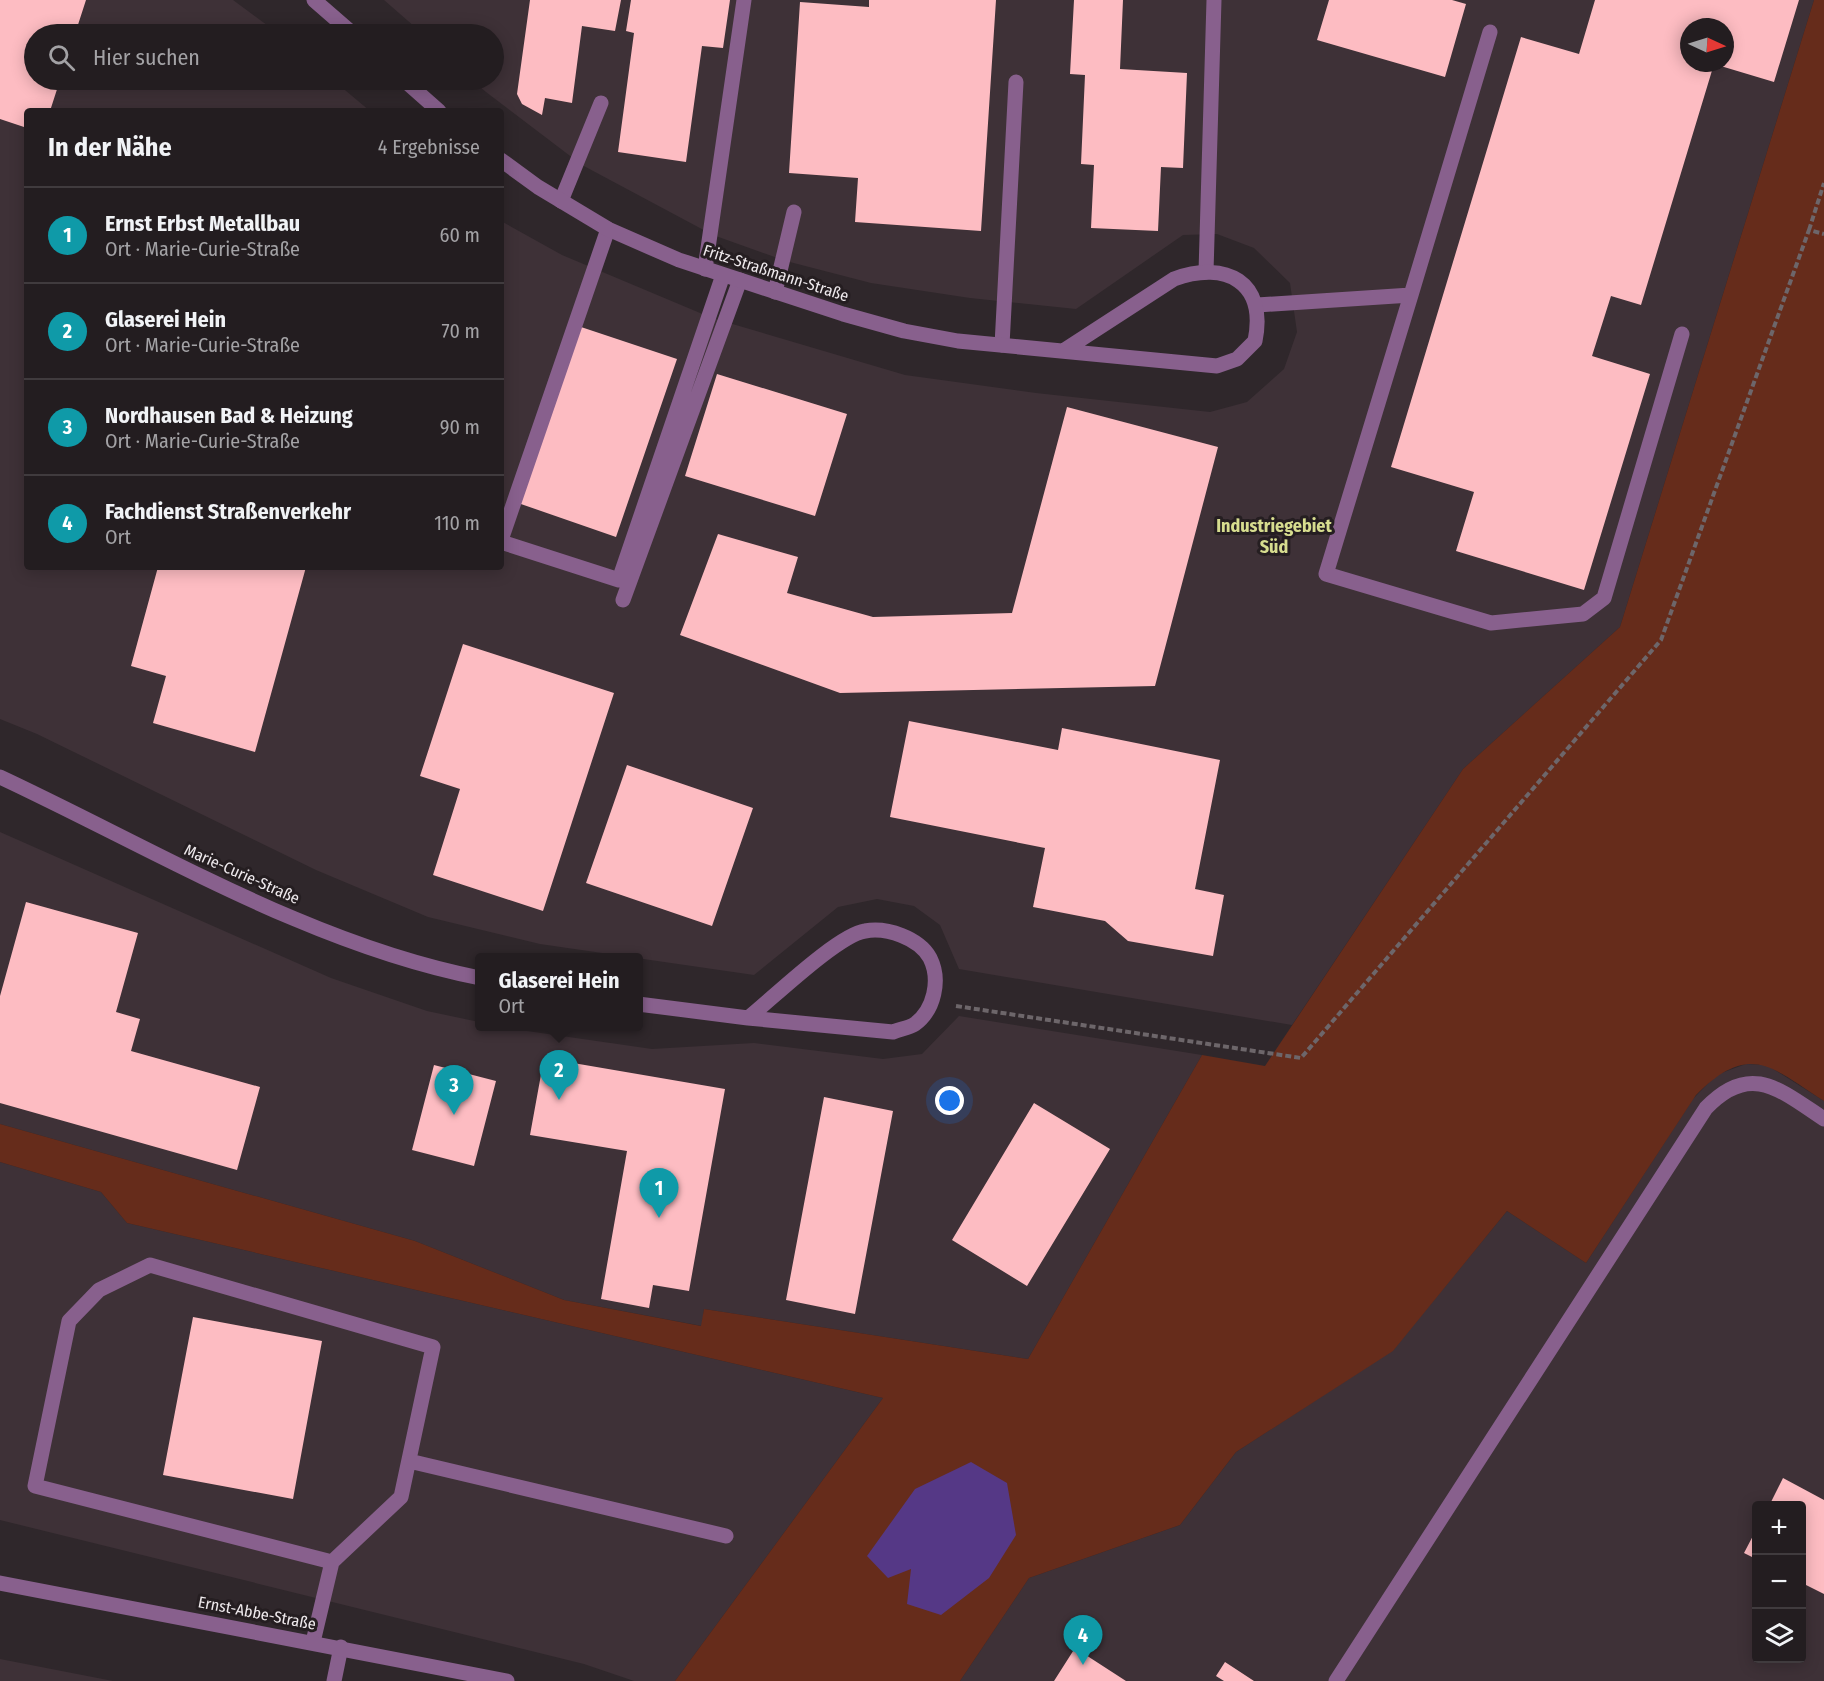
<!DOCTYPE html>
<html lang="de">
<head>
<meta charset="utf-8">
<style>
  body { margin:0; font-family:"Fira Sans Condensed",sans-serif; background:#2b2629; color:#f1f3f6 }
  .controls { position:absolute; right:18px; bottom:18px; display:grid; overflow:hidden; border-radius:6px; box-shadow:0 3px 15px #0003 }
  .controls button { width:54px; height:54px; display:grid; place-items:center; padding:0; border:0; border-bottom:2px solid #403b3e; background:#231d20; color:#f1f3f6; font:30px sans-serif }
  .compass { position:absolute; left:1680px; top:18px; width:54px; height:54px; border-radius:50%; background:#231d20; box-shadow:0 3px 15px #0003; rotate:94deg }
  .you { position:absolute; left:950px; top:1101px; width:21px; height:21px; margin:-15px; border:4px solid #fff; border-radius:50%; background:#1a73e8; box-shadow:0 0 0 9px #1a73e833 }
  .badge { display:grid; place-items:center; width:39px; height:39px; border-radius:50%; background:#bbc045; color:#fff; font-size:20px; font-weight:700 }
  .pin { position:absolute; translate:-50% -50px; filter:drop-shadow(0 2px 3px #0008) }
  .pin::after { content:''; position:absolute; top:32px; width:21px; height:18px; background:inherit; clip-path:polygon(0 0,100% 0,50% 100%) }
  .popup { position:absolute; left:475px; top:953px; width:168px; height:78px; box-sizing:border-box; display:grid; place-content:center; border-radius:6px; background:#231d20; filter:drop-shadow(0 2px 4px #0005); font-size:20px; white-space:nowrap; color:#a3a2a5 }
  .popup b { font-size:22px; color:#f1f3f6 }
  .popup::after { content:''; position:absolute; left:50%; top:100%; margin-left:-12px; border:12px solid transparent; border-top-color:#231d20 }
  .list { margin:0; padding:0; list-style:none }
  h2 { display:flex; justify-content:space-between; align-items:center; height:78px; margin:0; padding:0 24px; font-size:26px }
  h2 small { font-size:20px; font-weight:400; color:#a3a2a5 }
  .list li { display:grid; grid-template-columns:39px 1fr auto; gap:18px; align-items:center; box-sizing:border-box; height:96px; padding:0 24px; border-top:2px solid #403b3e }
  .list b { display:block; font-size:22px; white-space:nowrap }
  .list p { margin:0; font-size:20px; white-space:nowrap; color:#a3a2a5 }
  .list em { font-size:20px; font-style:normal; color:#a3a2a5 }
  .icon { flex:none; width:33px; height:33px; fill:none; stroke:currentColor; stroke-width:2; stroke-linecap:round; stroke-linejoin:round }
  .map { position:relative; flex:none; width:1824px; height:1681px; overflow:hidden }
  .search { position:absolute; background:#231d20; box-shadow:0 3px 15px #0003; left:24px; top:24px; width:480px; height:66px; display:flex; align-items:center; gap:15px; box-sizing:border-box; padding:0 21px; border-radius:33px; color:#a3a2a5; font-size:22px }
  .panel { position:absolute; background:#231d20; box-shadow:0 3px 15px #0003; left:24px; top:108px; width:480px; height:462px; border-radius:6px }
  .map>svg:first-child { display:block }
</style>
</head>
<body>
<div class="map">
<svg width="1824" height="1681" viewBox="0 0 1824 1681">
  <rect width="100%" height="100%" fill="#2f272b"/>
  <path fill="#3e3137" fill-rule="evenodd" d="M 0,0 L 233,0 L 279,34 L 34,34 L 34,80 L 333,80 L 370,111 L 27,111 L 27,567 L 501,567 L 501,221 L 562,255 L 712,318 L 905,375 L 1036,393 L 1210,412 L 1247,402 L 1284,369 L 1297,332 L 1290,283 L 1254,248 L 1217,234 L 1183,235 L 1076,309 L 970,298 L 871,283 L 786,261 L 713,235 L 582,165 L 486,92 L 472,80 L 494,80 L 494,34 L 423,34 L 384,0 L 1814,0 L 1620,627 L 1463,769 L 1292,1025 L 959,969 L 940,925 L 914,906 L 877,899 L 838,907 L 754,975 L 540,944 L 428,917 L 316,870 L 37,734 L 0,719 ZM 1689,27 L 1725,27 L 1725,63 L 1689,63 Z
    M 0,832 L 331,978 L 427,1011 L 479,1022 L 480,1026 L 499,1027 L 652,1049 L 754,1043 L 883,1059 L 922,1054 L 959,1016 L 1202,1055 L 1028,1359 L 704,1309 L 702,1326 L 564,1300 L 415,1241 L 0,1124 Z
    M 1746,1064 L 1767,1065 L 1824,1101 L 1824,1681 L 960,1681 L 1029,1578 L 1180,1525 L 1236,1452 L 1393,1350 L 1507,1211 L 1586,1263 L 1693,1099 L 1716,1075 ZM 1756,1506 L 1802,1506 L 1802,1658 L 1756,1658 Z
    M 0,1162 L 101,1192 L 127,1223 L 883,1398 L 675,1681 L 634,1681 L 584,1664 L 0,1520 Z
    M 0,1659 L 113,1681 L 0,1681 Z"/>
  <path fill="#662c1b" d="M 1814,0 L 1824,0 L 1824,1101 C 1771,1067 1750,1041 1696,1095 L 1586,1263 L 1507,1211 L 1393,1351 L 1236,1452 L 1180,1525 L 1029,1578 L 960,1681 L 675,1681 L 883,1398 L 127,1223 L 101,1192 L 0,1162 L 0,1124 L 415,1241 L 564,1300 L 701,1326 L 704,1309 L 1028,1359 L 1202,1055 L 1265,1066 L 1463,769 L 1620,627 Z"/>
  <path fill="#553886" d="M 971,1462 L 1007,1483 L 1016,1535 L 989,1578 L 941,1615 L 907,1604 L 911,1569 L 888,1578 L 867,1556 L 915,1489 Z"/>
  <path fill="#fdbcc2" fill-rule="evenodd" d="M 0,0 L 86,0 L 75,34 L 34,34 L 34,80 L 60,80 L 50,111 L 27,111 L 27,128 L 0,119 Z
    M 530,0 L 621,0 L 615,31 L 582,26 L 572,103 L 545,98 L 542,115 L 522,104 L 517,94 Z
    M 631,0 L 730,0 L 723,48 L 702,46 L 686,162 L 618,152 L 634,33 L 626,31 Z
    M 869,0 L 996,0 L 981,231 L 855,222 L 858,178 L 789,173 L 800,2 L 869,7 Z
    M 1074,0 L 1123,0 L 1120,69 L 1187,73 L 1183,168 L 1161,167 L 1158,231 L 1091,228 L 1094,165 L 1081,164 L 1085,75 L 1070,74 Z
    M 1329,0 L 1452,0 L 1466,4 L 1445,77 L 1317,40 Z
    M 1595,0 L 1799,0 L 1774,82 L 1714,64 L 1641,305 L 1611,296 L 1592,356 L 1650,374 L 1584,590 L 1456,551 L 1474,492 L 1391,467 L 1521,37 L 1579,54 ZM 1689,27 L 1725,27 L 1725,63 L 1689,63 Z
    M 578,326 L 677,359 L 616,537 L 518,503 Z
    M 717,374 L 847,414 L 815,516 L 685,476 Z
    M 1067,407 L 1218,447 L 1155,686 L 840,693 L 680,635 L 718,534 L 798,557 L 787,593 L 873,617 L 1012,613 Z
    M 158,567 L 306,567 L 255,752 L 153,723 L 166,676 L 131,666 Z
    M 463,644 L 614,693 L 543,911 L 433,875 L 460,789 L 420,776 Z
    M 909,721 L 1058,750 L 1062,728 L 1220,760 L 1195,889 L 1224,895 L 1213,956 L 1128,941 L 1105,921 L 1033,907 L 1045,848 L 890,817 Z
    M 627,765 L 753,808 L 712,926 L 586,883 Z
    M 26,902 L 138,933 L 116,1012 L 140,1019 L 131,1051 L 260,1087 L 237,1170 L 0,1103 L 0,996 Z
    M 544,1058 L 725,1089 L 689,1291 L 653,1285 L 649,1308 L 601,1299 L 627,1151 L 530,1135 Z
    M 434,1065 L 496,1081 L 474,1166 L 412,1150 Z
    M 824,1097 L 893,1111 L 855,1314 L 786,1300 Z
    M 1034,1103 L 1110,1149 L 1027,1286 L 952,1240 Z
    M 193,1317 L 322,1341 L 293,1499 L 163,1475 Z
    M 1783,1478 L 1824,1500 L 1824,1594 L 1802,1583 L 1802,1506 L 1769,1506 Z
    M 1756,1530 L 1756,1559 L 1744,1553 Z
    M 1075,1648 L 1126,1681 L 1054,1681 Z
    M 1225,1662 L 1254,1681 L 1224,1681 L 1216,1676 Z"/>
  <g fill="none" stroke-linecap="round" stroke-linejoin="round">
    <path stroke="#6d666a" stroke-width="4" stroke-dasharray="6 3" stroke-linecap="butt" d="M 1809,230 L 1824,183
      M 956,1006 L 1301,1058 L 1661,640 L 1809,230 L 1824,234"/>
    <path stroke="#88608d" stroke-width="15" d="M 561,201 L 601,103
      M 705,269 L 744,0
      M 1206,272 L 1214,0
      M 775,292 L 794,212
      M 1411,295 L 1326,574 L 1491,623 L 1583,614 L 1604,598 L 1682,334
      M 1257,305 L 1411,295 L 1490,32
      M 1002,345 L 1016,82
      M 501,540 L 608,229
      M 501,542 L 619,580 L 723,275
      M 623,600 L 740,280
      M 409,1461 L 726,1536
      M 313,1642 L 332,1562 L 401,1497 L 433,1347 L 150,1265 L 99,1290 L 69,1321 L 35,1486 L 332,1562
      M 334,1681 L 341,1647
      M 1336,1681 L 1706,1108 C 1750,1062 1779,1089 1824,1119"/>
    <path stroke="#88608d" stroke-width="15" d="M 314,0 L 353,34
      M 404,80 L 439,111
      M 501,160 L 538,187 L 608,229 L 679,260 L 843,314 L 904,331 L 958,341 L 1217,366 L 1237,359 L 1255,341 C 1267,282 1226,260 1174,279 L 1063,351
      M 0,777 C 154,849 311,945 480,978
      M 638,1004 L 748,1018 L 893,1032 C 900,1029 909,1028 915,1024 C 934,1010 941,980 930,958 C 919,938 887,927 865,931 C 838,935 773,998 748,1018
      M 0,1583 L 507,1681"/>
  </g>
  <g text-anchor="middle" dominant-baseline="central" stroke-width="6" stroke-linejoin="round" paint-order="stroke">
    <g font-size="16" fill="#efeaed" stroke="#251e21">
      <text transform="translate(776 273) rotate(18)">Fritz-Straßmann-Straße</text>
      <text transform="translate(242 874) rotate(24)">Marie-Curie-Straße</text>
      <text transform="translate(257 1613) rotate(11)">Ernst-Abbe-Straße</text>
    </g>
    <g font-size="18" font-weight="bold" fill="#d7dd8f" stroke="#251e21">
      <text x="1274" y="526">Industriegebiet<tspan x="1274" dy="21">Süd</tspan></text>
    </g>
  </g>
</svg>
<div class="controls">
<button>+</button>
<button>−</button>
<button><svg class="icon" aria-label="layers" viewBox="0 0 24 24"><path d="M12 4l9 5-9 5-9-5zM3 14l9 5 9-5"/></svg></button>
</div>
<svg class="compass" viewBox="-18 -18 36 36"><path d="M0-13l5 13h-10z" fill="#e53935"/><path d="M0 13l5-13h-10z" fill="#a3a2a5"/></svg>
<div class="you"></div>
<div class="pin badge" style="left:659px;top:1218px;background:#0f9aa8">1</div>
<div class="pin badge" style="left:559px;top:1100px;background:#0f9aa8">2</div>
<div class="popup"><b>Glaserei Hein</b>Ort</div>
<div class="pin badge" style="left:454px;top:1115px;background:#0f9aa8">3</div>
<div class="pin badge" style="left:1083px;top:1665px;background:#0f9aa8">4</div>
<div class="search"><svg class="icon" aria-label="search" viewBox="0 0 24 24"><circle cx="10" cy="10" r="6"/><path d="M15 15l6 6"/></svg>Hier suchen</div>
<section class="panel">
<h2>In der Nähe<small>4 Ergebnisse</small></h2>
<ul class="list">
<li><span class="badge" style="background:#0f9aa8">1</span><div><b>Ernst Erbst Metallbau</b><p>Ort · Marie-Curie-Straße</p></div><em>60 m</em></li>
<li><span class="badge" style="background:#0f9aa8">2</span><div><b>Glaserei Hein</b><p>Ort · Marie-Curie-Straße</p></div><em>70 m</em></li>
<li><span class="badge" style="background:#0f9aa8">3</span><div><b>Nordhausen Bad &amp; Heizung</b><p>Ort · Marie-Curie-Straße</p></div><em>90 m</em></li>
<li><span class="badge" style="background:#0f9aa8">4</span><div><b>Fachdienst Straßenverkehr</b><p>Ort</p></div><em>110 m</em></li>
</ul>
</section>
</div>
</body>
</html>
